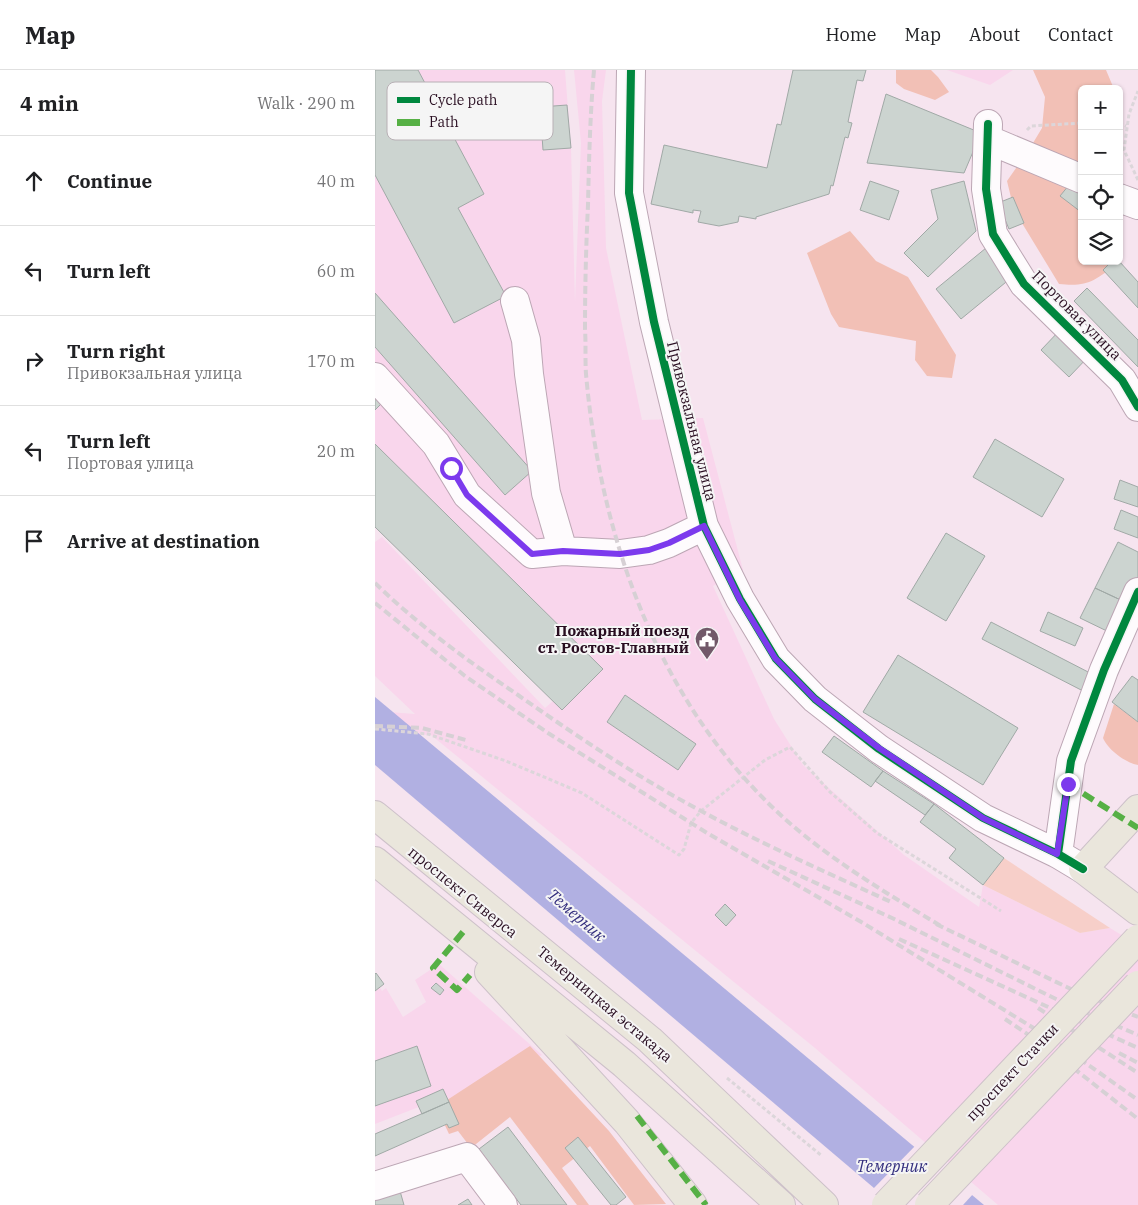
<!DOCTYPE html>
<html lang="en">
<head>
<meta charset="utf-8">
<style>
  body { margin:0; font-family:"IBM Plex Serif",serif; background:#f2f2f2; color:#202124 }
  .controls { position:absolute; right:15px; top:15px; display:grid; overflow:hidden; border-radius:8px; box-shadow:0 1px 4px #0004 }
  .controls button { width:45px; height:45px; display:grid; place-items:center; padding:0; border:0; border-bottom:1px solid #e0e0e0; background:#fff; color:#202124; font:25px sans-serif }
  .stop { position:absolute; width:15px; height:15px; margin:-11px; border:4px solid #7c3aed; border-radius:50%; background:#fff }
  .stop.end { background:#7c3aed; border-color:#fff; box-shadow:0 1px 5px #0008 }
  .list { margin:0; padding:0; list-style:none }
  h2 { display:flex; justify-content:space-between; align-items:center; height:65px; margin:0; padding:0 20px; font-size:21px }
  h2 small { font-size:16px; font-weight:400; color:#757577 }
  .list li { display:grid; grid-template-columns:32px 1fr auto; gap:15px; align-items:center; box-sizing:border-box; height:90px; padding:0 20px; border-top:1px solid #e0e0e0 }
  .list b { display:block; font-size:19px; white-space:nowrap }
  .list p { margin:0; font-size:16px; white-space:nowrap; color:#757577 }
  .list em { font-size:16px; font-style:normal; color:#757577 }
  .icon { flex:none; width:28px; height:28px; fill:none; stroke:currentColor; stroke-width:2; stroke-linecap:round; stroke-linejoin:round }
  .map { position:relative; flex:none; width:763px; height:1135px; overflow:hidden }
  header { display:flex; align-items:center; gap:30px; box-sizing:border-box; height:70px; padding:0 25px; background:#fff; border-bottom:1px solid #e0e0e0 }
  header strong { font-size:24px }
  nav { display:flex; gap:28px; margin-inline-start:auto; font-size:18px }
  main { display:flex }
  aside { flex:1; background:#fff }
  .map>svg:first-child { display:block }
</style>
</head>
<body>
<header>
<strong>Map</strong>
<nav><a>Home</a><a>Map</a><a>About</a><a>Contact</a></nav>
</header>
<main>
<aside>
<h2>4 min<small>Walk · 290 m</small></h2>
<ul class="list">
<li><svg class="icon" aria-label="ahead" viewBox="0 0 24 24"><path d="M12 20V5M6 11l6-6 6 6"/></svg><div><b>Continue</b></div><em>40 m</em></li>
<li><svg class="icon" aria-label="left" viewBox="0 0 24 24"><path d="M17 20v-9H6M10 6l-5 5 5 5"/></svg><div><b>Turn left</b></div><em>60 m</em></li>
<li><svg class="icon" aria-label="right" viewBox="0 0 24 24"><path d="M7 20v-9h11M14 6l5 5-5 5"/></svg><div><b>Turn right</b><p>Привокзальная улица</p></div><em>170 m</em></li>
<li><svg class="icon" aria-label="left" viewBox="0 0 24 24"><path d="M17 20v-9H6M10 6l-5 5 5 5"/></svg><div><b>Turn left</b><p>Портовая улица</p></div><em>20 m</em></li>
<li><svg class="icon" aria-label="arrive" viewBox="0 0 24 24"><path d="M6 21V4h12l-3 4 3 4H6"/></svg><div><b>Arrive at destination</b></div></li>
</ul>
</aside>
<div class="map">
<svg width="763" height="1135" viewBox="0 0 763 1135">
  <rect width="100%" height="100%" fill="#f6e4ef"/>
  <path fill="#f9d6ec" d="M 0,0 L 190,0 L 196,78 L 200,232 L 206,73 L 199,0 L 231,0 L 227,31 L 231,178 L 267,350 L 328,348 L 368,500 L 338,516 L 399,649 L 428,695 L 529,785 L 604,837 L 608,815 L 705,863 L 735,858 L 763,875 L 763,1135 L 623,1135 L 440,978 L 56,665 L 0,663 L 0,641 L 40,644 L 0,606 L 0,472 L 7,467 L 170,638 L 178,631 L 0,457 Z
    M 572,0 L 638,0 L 615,15 Z
    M 64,894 L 167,985 L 72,1035 L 67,1028 L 0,1054 L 0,915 L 2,914 L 7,921 L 11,918 L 28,947 L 51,932 L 40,910 Z"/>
  <path fill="#f7cfc9" d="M 629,788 L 735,858 L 705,863 L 608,815 Z"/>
  <path fill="#f2c0b6" d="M 521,0 L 556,0 L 563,7 L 574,22 L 560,30 L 529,19 L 521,13 Z
    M 658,0 L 731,0 L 739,19 L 707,19 L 707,110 L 697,113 L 707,125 L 707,191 L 743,191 L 742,194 C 719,211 713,217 684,214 L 639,140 L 632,111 L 655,78 L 667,58 L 670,27 Z
    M 475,161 L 501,191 L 533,207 L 581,285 L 577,308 L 552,306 L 540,290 L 541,271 L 464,257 L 456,244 L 432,183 Z
    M 739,634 L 763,652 L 763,695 C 751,693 733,680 728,668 Z
    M 155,976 L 234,1061 L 291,1134 L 259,1135 L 215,1076 L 187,1098 L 214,1135 L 202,1135 L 135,1047 L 96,1078 L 83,1061 L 74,1064 L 66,1047 L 66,1034 Z"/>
  <path fill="#b1b0e2" d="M 0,627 L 609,1135 L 519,1135 L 0,695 Z"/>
  <path fill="#f6e4ef" d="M 541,1075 L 599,1123 L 588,1135 L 515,1135 L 497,1120 Z"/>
  <path fill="#ccd4d0" stroke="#a0a9a6" d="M 0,0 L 43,0 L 109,124 L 83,138 L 131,226 L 79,253 L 0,105 Z
    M 418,0 L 491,0 L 488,11 L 482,10 L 473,52 L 477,53 L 473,68 L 470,67 L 458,116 L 456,115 L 454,124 L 381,147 L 381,149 L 364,146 L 363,152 L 344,156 L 323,152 L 326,141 L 318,140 L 318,143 L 276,134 L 289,75 L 392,98 L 402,54 L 406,55 Z
    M 511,24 L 606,63 L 589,103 L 492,93 Z
    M 192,35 L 196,78 L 168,80 L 165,37 Z
    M 495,111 L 524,121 L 514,150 L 485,140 Z
    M 589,111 L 601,161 L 553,207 L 529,183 L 563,149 L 556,120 Z
    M 694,115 L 707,124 L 706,142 L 685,126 Z
    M 638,127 L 649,153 L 634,159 L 623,133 Z
    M 611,178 L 636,208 L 586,249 L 561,219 Z
    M 737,191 L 744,191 L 763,212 L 763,238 L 728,200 Z
    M 712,218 L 763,270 L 763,297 L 699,231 Z
    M 0,223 L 157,401 L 130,425 L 0,277 Z
    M 686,259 L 714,286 L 694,307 L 666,280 Z
    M 0,324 L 8,332 L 0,340 Z
    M 620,369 L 689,409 L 667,447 L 598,407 Z
    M 0,374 L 228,599 L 187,640 L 0,457 Z
    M 745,410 L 763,417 L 763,437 L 739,429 Z
    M 746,440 L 763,447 L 763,468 L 739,459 Z
    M 571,463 L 610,486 L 571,551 L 532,528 Z
    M 743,472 L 763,482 L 763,507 L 750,532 L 720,518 Z
    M 720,518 L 750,532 L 736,563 L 705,548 Z
    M 673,542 L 708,558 L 700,576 L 665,561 Z
    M 616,552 L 719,605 L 710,622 L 607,569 Z
    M 523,585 L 643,658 L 608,715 L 488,642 Z
    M 757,606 L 763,610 L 763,652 L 737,632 Z
    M 250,625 L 321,674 L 303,700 L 232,652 Z
    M 459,666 L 508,701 L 496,717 L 447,682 Z
    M 508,701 L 559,734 L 550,745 L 500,711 Z
    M 559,734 L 629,788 L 608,815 L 574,788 L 581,779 L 545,752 Z
    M 350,834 L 361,845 L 351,856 L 340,845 Z
    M 1,903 L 9,914 L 0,921 L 0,904 Z
    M 61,913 L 69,920 L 65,925 L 56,918 Z
    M 42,976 L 56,1016 L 0,1036 L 0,991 Z
    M 68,1019 L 74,1032 L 47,1044 L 41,1031 Z
    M 74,1032 L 84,1054 L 74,1058 L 72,1054 L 0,1086 L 0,1064 Z
    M 133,1057 L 192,1135 L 146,1135 L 126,1109 L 104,1079 Z
    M 203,1067 L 251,1127 L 241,1135 L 236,1135 L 190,1078 Z
    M 25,1121 L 29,1135 L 0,1135 L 0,1128 Z
    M 93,1129 L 97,1135 L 83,1135 Z"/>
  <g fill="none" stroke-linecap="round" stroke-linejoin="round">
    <defs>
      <path id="minor" d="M 256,0 L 254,123 L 279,252 L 329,456 L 365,529 L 401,589 L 440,629 L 504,679 L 608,748 L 683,784 L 708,799
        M 613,54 L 611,119 L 618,164 L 649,214 L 747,310 L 763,337
        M 614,70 L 707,109
        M 744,128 L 763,135
        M 140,231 L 151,270 L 154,304 L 171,423 L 188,481
        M 0,307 L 61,374 L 92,425 L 157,484 L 188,481 L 245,484 L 274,480 L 294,473 L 329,456
        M 683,784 L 696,691 L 729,600 L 763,522
        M 0,1116 L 92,1087 L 128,1135"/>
      <path id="major" d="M 763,739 L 708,799 L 763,841
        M 0,745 L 275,970 L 449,1135
        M 0,791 L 249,994 L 406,1135
        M 114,902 L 252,1052 L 318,1135"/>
    </defs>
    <use href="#minor" stroke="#bca6b4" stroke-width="30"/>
    <use href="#major" stroke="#cdc1c9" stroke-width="30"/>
    <path stroke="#dcd6da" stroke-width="3" stroke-dasharray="4 2.5" stroke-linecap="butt" d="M 744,53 L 751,56
      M 652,60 L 656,56 L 707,53
      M 763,110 L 749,80 L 754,44 L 763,21
      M 0,659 L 53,664 L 131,691 L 207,723 L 304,785 L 309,779 L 316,753 L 326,741 L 390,690 L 415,677 L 455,722 L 502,763 L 626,841
      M 352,1008 L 447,1086"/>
    <use href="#minor" stroke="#fefbfd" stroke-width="28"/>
    <use href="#major" stroke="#eae6dc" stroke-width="28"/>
    <path stroke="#d6d0d4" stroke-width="4" stroke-dasharray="8 4" stroke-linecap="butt" d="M 219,0 C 215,45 214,90 213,135 C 211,176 210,218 210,259 C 211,274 210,290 211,304 C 225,462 278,619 392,732 C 442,782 506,820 566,856
      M 0,513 C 43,555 93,591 143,625 C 203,667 264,708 328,742 C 389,775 453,803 516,832
      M 0,533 L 90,606 L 173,663 L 332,763 L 488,853 L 678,970 L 763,1030
      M 0,656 L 47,658 L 91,670
      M 393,791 L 517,848 L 689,933 L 763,965
      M 561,854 L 702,922 L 763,947
      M 524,869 L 763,978
      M 663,938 L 763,1003
      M 630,949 L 673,978 L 763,1049
      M 744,983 L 763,993"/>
    <defs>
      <path id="major-bridge" d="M 511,1135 L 763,869
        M 554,1135 L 763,915"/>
    </defs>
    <use href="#major-bridge" stroke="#cdc1c9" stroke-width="30" stroke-linecap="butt"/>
    <use href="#major-bridge" stroke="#eae6dc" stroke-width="28"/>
    <path stroke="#56b045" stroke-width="6" stroke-dasharray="12 6" stroke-linecap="butt" d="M 693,714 L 763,758
      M 88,862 L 58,898 L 82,920 L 95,905
      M 262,1046 L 331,1135"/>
    <defs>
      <path id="cycleway" d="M 256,0 L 254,123 L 279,252 L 329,456 L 365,529 L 401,589 L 440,629 L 504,679 L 608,748 L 683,784 L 708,799
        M 613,54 L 611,119 L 618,164 L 649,214 L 747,310 L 763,337
        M 683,784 L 696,691 L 729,600 L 763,522"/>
    </defs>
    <use href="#cycleway" stroke="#f5f5f5" stroke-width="11"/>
    <use href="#cycleway" stroke="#00873e" stroke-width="8"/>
  </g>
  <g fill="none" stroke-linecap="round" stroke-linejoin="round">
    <path stroke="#7c3aed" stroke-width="6" d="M 76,398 L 92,425 L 157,484 L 188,481 L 245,484 L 274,480 L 294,473 L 329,456 L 365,530 L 400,588 L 440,629 L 504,678 L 608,748 L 682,784 L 693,714"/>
  </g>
  <defs>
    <symbol id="civic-pin" viewBox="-11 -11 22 30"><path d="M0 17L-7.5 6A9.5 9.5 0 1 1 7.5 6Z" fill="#715969" stroke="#f5f5f5"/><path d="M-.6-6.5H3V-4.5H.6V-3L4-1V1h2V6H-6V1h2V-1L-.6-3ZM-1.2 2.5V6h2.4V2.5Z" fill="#fff"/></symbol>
  </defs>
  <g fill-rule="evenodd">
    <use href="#civic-pin" x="318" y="555" width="28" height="38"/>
  </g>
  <g text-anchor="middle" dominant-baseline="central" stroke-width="4" stroke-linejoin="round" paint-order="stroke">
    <g font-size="15" fill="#290e21" stroke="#f5f5f5">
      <text transform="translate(702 245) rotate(45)">Портовая улица</text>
      <text transform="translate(317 351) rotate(76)">Привокзальная улица</text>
      <text transform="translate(88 822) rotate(39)">проспект Сиверса</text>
      <text transform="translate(230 934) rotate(40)">Темерницкая эстакада</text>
      <text transform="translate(637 1002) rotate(-47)">проспект Стачки</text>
    </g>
    <g font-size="15" font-weight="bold" fill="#290e21" stroke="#f5f5f5" text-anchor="end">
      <text x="314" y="560">Пожарный поезд<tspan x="314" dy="17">ст. Ростов-Главный</tspan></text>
    </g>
    <g font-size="16" font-style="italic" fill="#332e7e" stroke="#f5f5f5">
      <text transform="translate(202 845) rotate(41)">Темерник</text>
      <text x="517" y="1096">Темерник</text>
    </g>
  </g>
  <rect x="12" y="12" width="166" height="58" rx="8" fill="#f5f5f5" stroke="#b8b0b5" stroke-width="1"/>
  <rect x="22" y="27" width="23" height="6" fill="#00873e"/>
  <rect x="22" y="49" width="23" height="7" fill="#56b045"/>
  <g font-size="14" fill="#290e21">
    <text x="54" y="35">Cycle path</text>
    <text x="54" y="57">Path</text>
  </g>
</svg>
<div class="controls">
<button>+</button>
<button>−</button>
<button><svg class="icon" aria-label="locate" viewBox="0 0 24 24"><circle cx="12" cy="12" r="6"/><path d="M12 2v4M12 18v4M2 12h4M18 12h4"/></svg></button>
<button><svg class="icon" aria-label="layers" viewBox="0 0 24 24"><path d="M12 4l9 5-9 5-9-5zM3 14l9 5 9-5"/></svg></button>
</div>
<div class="stop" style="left:76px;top:398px"></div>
<div class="stop end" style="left:693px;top:714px"></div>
</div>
</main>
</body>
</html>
